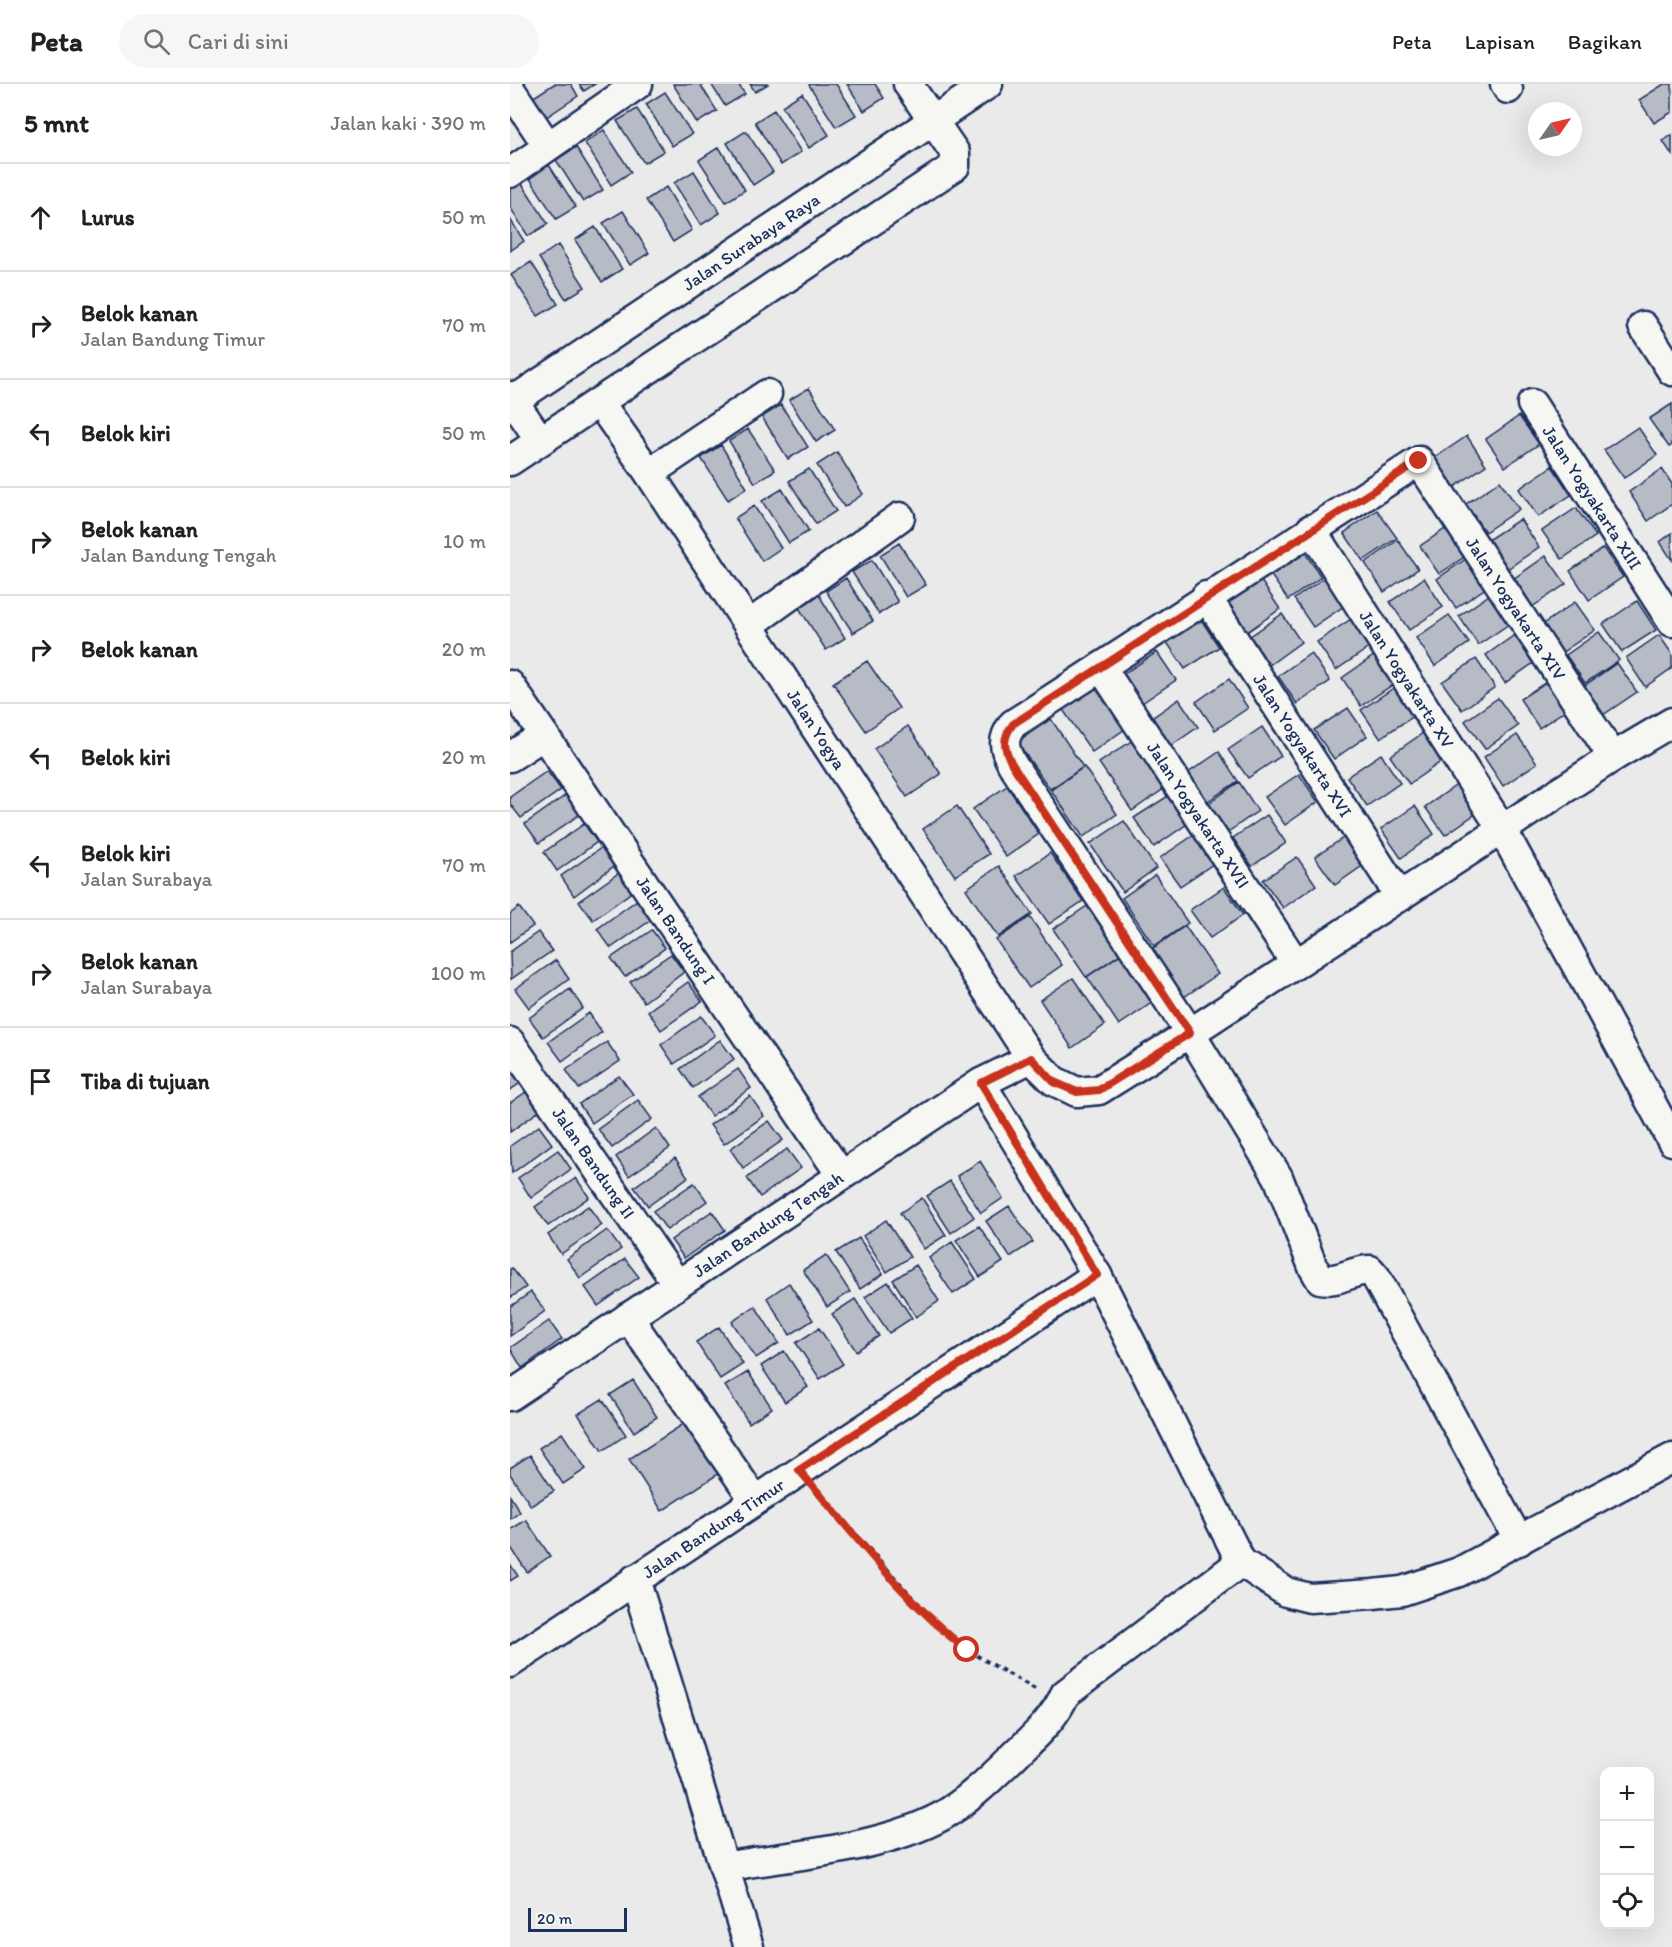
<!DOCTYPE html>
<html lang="id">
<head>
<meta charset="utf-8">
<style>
  body { margin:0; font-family:Itim,sans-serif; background:#f6f6f6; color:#202124 }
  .controls { position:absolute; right:18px; bottom:18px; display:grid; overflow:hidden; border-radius:12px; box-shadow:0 6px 24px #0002 }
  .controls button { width:54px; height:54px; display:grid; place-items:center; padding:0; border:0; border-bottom:2px solid #e0e0e0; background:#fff; color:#202124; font:30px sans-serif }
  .compass { position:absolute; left:1018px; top:18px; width:54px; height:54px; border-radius:50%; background:#fff; box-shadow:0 6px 24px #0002; rotate:56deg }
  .scale { position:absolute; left:18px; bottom:15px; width:99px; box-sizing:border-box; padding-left:6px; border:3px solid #1b2f5e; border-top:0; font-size:16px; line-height:21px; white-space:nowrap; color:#1b2f5e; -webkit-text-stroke:4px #f6f6f2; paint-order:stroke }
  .stop { position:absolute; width:18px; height:18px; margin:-14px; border:4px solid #c8321e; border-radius:50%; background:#fff }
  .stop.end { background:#c8321e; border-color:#fff; box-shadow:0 2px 6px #0008 }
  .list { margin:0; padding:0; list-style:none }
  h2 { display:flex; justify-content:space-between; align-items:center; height:78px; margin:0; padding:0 24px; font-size:26px }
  h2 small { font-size:20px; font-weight:400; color:#757577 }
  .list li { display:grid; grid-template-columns:39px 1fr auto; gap:18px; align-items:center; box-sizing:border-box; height:108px; padding:0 24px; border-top:2px solid #e0e0e0 }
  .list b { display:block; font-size:22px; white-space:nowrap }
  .list p { margin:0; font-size:20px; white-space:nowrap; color:#757577 }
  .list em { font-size:20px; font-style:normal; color:#757577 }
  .icon { flex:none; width:33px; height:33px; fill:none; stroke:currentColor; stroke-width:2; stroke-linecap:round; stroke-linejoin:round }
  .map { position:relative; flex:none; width:1162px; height:1863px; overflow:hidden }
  header { display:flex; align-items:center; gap:36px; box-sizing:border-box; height:84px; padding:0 30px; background:#fff; border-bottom:2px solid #e0e0e0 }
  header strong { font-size:28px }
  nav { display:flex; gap:33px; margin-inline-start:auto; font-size:21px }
  .search { width:420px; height:54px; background:#f6f6f6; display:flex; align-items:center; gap:15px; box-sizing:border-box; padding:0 21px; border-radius:33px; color:#757577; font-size:22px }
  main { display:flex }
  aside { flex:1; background:#fff }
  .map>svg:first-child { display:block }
</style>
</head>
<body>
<header>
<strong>Peta</strong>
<div class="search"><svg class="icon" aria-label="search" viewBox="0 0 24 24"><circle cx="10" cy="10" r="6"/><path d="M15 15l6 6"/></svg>Cari di sini</div>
<nav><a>Peta</a><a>Lapisan</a><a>Bagikan</a></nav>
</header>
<main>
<aside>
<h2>5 mnt<small>Jalan kaki · 390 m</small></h2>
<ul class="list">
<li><svg class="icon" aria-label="ahead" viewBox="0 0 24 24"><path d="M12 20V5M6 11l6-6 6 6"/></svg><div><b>Lurus</b></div><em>50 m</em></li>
<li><svg class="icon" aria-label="right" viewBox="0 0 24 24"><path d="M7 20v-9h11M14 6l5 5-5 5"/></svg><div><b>Belok kanan</b><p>Jalan Bandung Timur</p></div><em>70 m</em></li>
<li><svg class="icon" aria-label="left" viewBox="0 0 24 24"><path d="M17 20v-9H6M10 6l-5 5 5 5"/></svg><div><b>Belok kiri</b></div><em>50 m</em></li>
<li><svg class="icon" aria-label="right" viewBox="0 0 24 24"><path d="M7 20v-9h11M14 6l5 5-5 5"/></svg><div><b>Belok kanan</b><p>Jalan Bandung Tengah</p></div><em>10 m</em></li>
<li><svg class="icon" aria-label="right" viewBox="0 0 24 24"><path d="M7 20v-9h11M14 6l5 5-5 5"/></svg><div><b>Belok kanan</b></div><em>20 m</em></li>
<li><svg class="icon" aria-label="left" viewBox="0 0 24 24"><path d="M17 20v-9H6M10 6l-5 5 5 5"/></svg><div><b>Belok kiri</b></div><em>20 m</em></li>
<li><svg class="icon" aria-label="left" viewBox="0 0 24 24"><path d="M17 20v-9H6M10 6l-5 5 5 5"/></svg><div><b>Belok kiri</b><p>Jalan Surabaya</p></div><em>70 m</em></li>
<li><svg class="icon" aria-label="right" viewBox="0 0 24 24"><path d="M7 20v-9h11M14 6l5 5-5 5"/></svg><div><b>Belok kanan</b><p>Jalan Surabaya</p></div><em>100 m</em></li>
<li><svg class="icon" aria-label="arrive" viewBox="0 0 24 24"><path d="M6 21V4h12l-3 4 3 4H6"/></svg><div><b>Tiba di tujuan</b></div></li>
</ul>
</aside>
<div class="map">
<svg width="1162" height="1863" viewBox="0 0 1162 1863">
  <rect width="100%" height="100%" fill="#e9eae9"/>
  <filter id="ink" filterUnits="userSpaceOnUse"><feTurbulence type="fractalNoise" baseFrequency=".0167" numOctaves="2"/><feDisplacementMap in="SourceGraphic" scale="12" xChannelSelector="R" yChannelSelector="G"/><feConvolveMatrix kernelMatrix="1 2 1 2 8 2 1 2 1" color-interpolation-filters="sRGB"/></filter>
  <g filter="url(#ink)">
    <path fill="#b6bbc6" stroke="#1b2f5e" stroke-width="1.5" d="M 44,0 L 61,0 L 68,12 L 32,36 L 19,16 Z
      M 69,0 L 85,0 L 74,7 Z
      M 163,0 L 190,0 L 207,27 L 187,39 Z
      M 201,0 L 228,0 L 235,10 L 215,22 Z
      M 240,0 L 258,0 L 245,8 Z
      M 302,0 L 326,0 L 346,31 L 326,43 L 299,1 Z
      M 337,0 L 365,0 L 374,14 L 354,27 Z
      M 1154,0 L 1162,0 L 1162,28 L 1144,39 L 1129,16 Z
      M 155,8 L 182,50 L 162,62 L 136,20 Z
      M 292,9 L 319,51 L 299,64 L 272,22 Z
      M 127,25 L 154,67 L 134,79 L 107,37 Z
      M 264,26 L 291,68 L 271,81 L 245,38 Z
      M 94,46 L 121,88 L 101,101 L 75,59 Z
      M 236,47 L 263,88 L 243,101 L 217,59 Z
      M 1162,51 L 1162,71 L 1153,57 Z
      M 66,63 L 93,106 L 73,118 L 46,76 Z
      M 209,63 L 235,106 L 216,118 L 189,76 Z
      M 39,81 L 66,123 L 46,135 L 19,93 Z
      M 184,87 L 210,129 L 191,141 L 164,99 Z
      M 11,98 L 38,140 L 18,152 L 0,123 L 0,105 Z
      M 156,103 L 182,146 L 163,158 L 136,116 Z
      M 113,127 L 139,169 L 120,181 L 93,139 Z
      M 0,135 L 14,157 L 0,167 Z
      M 85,143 L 112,185 L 92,198 L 65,156 Z
      M 48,161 L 75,203 L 56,215 L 29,174 Z
      M 21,178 L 48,220 L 28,232 L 1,191 Z
      M 299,304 L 325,346 L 306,358 L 279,316 Z
      M 1162,320 L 1162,361 L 1159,363 L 1139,335 Z
      M 271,321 L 298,363 L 278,375 L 252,333 Z
      M 1009,332 L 1029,360 L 995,383 L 976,355 Z
      M 1128,343 L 1147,371 L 1114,394 L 1094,366 Z
      M 238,345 L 265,386 L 245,399 L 219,357 Z
      M 957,352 L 976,381 L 943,404 L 923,375 Z
      M 211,361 L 237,404 L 218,416 L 191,374 Z
      M 327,368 L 353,410 L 334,423 L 307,381 Z
      M 1042,382 L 1061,411 L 1028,433 L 1009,405 Z
      M 299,385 L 326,427 L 306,440 L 279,397 Z
      M 1152,385 L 1162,400 L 1162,420 L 1138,437 L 1119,408 Z
      M 990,397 L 1009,425 L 975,448 L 956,420 Z
      M 272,405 L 299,447 L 279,459 L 252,417 Z
      M 244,422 L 271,464 L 252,477 L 225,434 Z
      M 1066,424 L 1086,452 L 1052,475 L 1032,447 Z
      M 867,426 L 887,454 L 853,477 L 834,449 Z
      M 1010,435 L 1029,463 L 996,486 L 976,457 Z
      M 944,439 L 963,467 L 929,490 L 910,462 Z
      M 1162,449 L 1162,476 L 1150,458 Z
      M 888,456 L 908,485 L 874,508 L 855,479 Z
      M 389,459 L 416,501 L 396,513 L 370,471 Z
      M 792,464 L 811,493 L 778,516 L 758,487 Z
      M 1093,464 L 1113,493 L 1079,516 L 1060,487 Z
      M 960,472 L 980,501 L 946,524 L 927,495 Z
      M 1036,472 L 1056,500 L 1022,523 L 1003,495 Z
      M 362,476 L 388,518 L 369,530 L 342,488 Z
      M 817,492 L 837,520 L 803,543 L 784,515 Z
      M 336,494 L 363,537 L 343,549 L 316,507 Z
      M 914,494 L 933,523 L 899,546 L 880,518 Z
      M 751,497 L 770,525 L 737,548 L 717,519 Z
      M 982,509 L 1002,538 L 968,561 L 949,532 Z
      M 309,511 L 335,554 L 316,566 L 289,524 Z
      M 1127,517 L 1146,546 L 1112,568 L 1093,540 Z
      M 1065,518 L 1085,546 L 1051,569 L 1032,541 Z
      M 772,530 L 791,558 L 758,582 L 739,553 Z
      M 939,531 L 959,559 L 925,582 L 906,554 Z
      M 690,534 L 709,563 L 675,585 L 656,557 Z
      M 841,535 L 860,563 L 826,586 L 807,558 Z
      M 1009,548 L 1028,576 L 995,599 L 976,571 Z
      M 1089,548 L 1109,576 L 1075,599 L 1056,571 Z
      M 1149,551 L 1162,570 L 1162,584 L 1135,603 L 1116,574 Z
      M 647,568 L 666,596 L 632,619 L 613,590 Z
      M 801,569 L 820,597 L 787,620 L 768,592 Z
      M 865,571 L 885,599 L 851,622 L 832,594 Z
      M 966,575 L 985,603 L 952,626 L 932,598 Z
      M 357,577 L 389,624 L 356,647 L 323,599 Z
      M 1107,579 L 1127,608 L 1093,631 L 1074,602 Z
      M 1044,593 L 1063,621 L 1029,644 L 1010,615 Z
      M 719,595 L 738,624 L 705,646 L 686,618 Z
      M 583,597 L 615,645 L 582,668 L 549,620 Z
      M 885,603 L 904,632 L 870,654 L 851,626 Z
      M 988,614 L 1008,642 L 975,665 L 955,637 Z
      M 669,615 L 688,643 L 655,666 L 636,638 Z
      M 838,624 L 857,652 L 824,675 L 804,646 Z
      M 541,635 L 573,683 L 540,705 L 507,658 Z
      M 398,642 L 431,690 L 397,713 L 364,665 Z
      M 752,643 L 771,672 L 738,694 L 718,666 Z
      M 913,649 L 932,677 L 899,700 L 880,672 Z
      M 1007,651 L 1027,679 L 993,702 L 974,673 Z
      M 623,656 L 655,704 L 622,727 L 589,679 Z
      M 709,668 L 728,697 L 695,719 L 675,691 Z
      M 871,670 L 890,699 L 857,722 L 837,693 Z
      M 574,683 L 607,730 L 573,753 L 541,706 Z
      M 37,687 L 51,706 L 11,734 L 0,720 L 0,713 Z
      M 789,690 L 808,718 L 775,741 L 755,713 Z
      M 729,698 L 748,727 L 715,750 L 696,721 Z
      M 948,700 L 968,728 L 935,751 L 915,723 Z
      M 497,702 L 529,750 L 496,773 L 463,725 Z
      M 56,711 L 70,730 L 29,759 L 15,740 Z
      M 658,712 L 677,740 L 644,763 L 624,734 Z
      M 447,722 L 479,770 L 445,792 L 413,745 Z
      M 905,722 L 924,750 L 891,774 L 871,745 Z
      M 757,731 L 776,759 L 742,782 L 723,754 Z
      M 614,737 L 646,784 L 613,808 L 580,760 Z
      M 74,740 L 87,758 L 47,787 L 34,768 Z
      M 839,750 L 858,778 L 825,801 L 805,773 Z
      M 684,751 L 703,780 L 670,802 L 650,774 Z
      M 91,764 L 104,782 L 64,812 L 51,792 Z
      M 540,769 L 573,817 L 539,840 L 506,792 Z
      M 787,773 L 806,801 L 773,824 L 753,796 Z
      M 489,782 L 522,830 L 488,853 L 456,805 Z
      M 110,788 L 123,807 L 83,836 L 69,817 Z
      M 645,791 L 678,839 L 644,862 L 612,814 Z
      M 714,803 L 733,831 L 700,854 L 680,826 Z
      M 127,816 L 141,836 L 101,864 L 87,845 Z
      M 577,822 L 610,870 L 576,893 L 543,845 Z
      M 9,823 L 23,842 L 0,858 L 0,830 Z
      M 520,833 L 552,881 L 519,904 L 486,856 Z
      M 675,842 L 708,890 L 674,913 L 642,865 Z
      M 142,846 L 155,864 L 115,893 L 101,874 Z
      M 28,848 L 42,867 L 1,895 L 0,868 Z
      M 161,870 L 174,888 L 134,918 L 120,898 Z
      M 611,870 L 643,918 L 609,941 L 577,893 Z
      M 46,876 L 59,895 L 19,924 L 5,905 Z
      M 563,894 L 595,941 L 562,964 L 530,916 Z
      M 178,898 L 192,917 L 151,946 L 138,927 Z
      M 60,905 L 73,924 L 33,953 L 19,934 Z
      M 79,929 L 92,948 L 52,977 L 38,958 Z
      M 191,932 L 205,951 L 164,980 L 151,961 Z
      M 210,956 L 224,975 L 183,1004 L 170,985 Z
      M 97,958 L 110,977 L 69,1005 L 56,986 Z
      M 0,982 L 12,998 L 0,1006 Z
      M 228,985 L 241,1004 L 201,1032 L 188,1013 Z
      M 109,992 L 123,1010 L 82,1039 L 69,1020 Z
      M 16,1008 L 29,1027 L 0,1048 L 0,1019 Z
      M 240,1012 L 254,1032 L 214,1060 L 200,1041 Z
      M 128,1016 L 142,1035 L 102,1064 L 88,1045 Z
      M 259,1037 L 273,1056 L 233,1084 L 220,1065 Z
      M 29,1042 L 42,1060 L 2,1089 L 0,1062 Z
      M 146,1044 L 160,1064 L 119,1092 L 106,1073 Z
      M 277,1065 L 291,1084 L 250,1113 L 237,1094 Z
      M 48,1066 L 61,1085 L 21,1114 L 8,1094 Z
      M 165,1074 L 178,1093 L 138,1122 L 124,1103 Z
      M 470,1077 L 493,1114 L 471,1129 L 447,1092 Z
      M 66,1094 L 79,1113 L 38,1142 L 25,1123 Z
      M 440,1097 L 464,1133 L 441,1149 L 417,1112 Z
      M 184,1099 L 197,1117 L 157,1146 L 143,1127 Z
      M 412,1114 L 436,1151 L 414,1165 L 390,1129 Z
      M 78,1122 L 92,1141 L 51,1170 L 38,1151 Z
      M 499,1122 L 523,1158 L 500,1173 L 476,1137 Z
      M 202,1127 L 215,1146 L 174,1174 L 161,1156 Z
      M 376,1136 L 400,1173 L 377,1188 L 353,1152 Z
      M 469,1142 L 493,1178 L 470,1193 L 446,1156 Z
      M 97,1146 L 111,1165 L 70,1194 L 57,1175 Z
      M 349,1154 L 373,1190 L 350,1205 L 326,1168 Z
      M 442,1158 L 466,1195 L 443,1210 L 419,1174 Z
      M 316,1171 L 340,1208 L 317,1223 L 293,1186 Z
      M 115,1175 L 129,1193 L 88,1222 L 75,1203 Z
      M 406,1181 L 429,1217 L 406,1233 L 383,1196 Z
      M 2,1184 L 16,1203 L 0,1214 L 0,1185 Z
      M 378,1198 L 402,1234 L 379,1249 L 355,1213 Z
      M 279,1199 L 303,1236 L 280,1251 L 257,1214 Z
      M 21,1208 L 35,1227 L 0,1252 L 0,1223 Z
      M 345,1215 L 369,1252 L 346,1267 L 322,1230 Z
      M 245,1222 L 269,1259 L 246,1274 L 222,1238 Z
      M 39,1237 L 52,1255 L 12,1284 L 0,1264 Z
      M 209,1243 L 233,1280 L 210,1295 L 186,1258 Z
      M 309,1244 L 333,1280 L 310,1295 L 286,1259 Z
      M 274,1267 L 298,1303 L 275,1318 L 251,1282 Z
      M 238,1288 L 262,1324 L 239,1339 L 215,1302 Z
      M 123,1296 L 147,1333 L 124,1348 L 100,1311 Z
      M 92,1315 L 116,1351 L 92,1367 L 68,1330 Z
      M 175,1339 L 208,1390 L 152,1427 L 119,1375 Z
      M 52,1349 L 76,1385 L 53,1400 L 29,1364 Z
      M 20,1371 L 44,1407 L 21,1422 L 0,1390 L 0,1384 Z
      M 0,1412 L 10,1428 L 0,1435 Z
      M 16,1436 L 40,1472 L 17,1488 L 0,1462 L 0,1446 Z
      M 0,1480 L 8,1492 L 0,1497 Z"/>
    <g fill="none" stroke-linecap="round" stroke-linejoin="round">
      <defs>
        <g id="minor">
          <path d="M 995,0 L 998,5"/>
          <path d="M 0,5 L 37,61"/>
          <path d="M 0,89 L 128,0"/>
          <path d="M 1133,242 L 1162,287"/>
          <path d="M 0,312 L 30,356"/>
          <path id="s1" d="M 89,318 L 139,389 L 521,974 L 544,997 L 567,1008 L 589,1006 L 680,949 L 1103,673 L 1162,638"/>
          <path id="s2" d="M 0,319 L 478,0"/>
          <path id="s3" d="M 1022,320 L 1162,538"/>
          <path d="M 0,377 L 445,82 L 445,69 L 398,0"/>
          <path d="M 139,389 L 257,310"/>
          <path id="s4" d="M 801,445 L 992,745 L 1162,1057"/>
          <path id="s5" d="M 696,512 L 890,813"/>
          <path d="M 239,541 L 390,433"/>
          <path id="s6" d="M 591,583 L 786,880"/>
          <path id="s7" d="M 0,601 L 331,1091"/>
          <path d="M 0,673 L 34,651"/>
          <path id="s8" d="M 0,958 L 167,1200"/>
          <path d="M 471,999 L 587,1191 L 731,1478 L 776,1508 L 800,1514 L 863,1510 L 892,1507 L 949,1488 L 1162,1374"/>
          <path d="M 118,1233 L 244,1415"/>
          <path id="s9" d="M 0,1312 L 471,999 L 521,974"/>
          <path id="s10" d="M 1009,1457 L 866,1193 L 860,1186 C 842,1186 828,1199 810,1195 L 803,1183 L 768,1093 L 680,949 L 502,680 C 493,663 492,655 503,640 L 909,377 L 1103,673"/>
          <path d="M 125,1495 L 239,1863"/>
          <path id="s11" d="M 0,1579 L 587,1191"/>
          <path d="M 214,1783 C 282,1771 372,1765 432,1732 C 458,1717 481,1694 503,1673 C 522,1654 544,1636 555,1610 L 731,1478"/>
        </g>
      </defs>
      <use href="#minor" stroke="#1b2f5e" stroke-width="33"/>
      <path stroke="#1b2f5e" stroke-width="4" stroke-dasharray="4.5 4.5" stroke-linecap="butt" d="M 310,1411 L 433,1547 L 457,1566 L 525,1605"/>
      <use href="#minor" stroke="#f6f6f2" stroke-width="28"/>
    </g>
  </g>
  <g fill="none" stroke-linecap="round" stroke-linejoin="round" filter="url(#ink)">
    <path stroke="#c8321e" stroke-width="8" d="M 457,1566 C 393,1516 342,1447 289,1386 L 587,1191 L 471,999 L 521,974 L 544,998 L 567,1008 L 589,1006 L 680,949 L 502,680 C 493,663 492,655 503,640 L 909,377"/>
  </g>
  <g text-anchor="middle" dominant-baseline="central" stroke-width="6" stroke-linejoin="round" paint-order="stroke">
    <g font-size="18" fill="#1b2f5e" stroke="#f6f6f2">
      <text stroke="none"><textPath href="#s2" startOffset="290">Jalan Surabaya Raya</textPath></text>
      <text stroke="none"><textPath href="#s3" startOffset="111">Jalan Yogyakarta XIII</textPath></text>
      <text stroke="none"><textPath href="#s10" startOffset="1666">Jalan Yogyakarta XIV</textPath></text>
      <text stroke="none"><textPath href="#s4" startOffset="178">Jalan Yogyakarta XV</textPath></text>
      <text stroke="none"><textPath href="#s1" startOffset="393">Jalan Yogya</textPath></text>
      <text stroke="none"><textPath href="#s5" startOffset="178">Jalan Yogyakarta XVI</textPath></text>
      <text stroke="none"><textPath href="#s6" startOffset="177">Jalan Yogyakarta XVII</textPath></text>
      <text stroke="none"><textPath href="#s7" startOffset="296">Jalan Bandung I</textPath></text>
      <text stroke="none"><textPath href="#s8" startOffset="147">Jalan Bandung II</textPath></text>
      <text stroke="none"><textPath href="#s9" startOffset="310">Jalan Bandung Tengah</textPath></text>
      <text stroke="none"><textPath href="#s11" startOffset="244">Jalan Bandung Timur</textPath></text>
    </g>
  </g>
</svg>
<div class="controls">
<button>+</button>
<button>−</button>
<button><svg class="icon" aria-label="locate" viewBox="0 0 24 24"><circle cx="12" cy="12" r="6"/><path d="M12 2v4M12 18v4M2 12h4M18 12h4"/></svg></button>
</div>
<svg class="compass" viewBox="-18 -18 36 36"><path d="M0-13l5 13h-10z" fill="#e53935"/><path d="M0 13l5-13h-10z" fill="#757577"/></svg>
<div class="scale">20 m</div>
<div class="stop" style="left:457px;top:1566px"></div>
<div class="stop end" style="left:909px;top:377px"></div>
</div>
</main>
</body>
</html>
